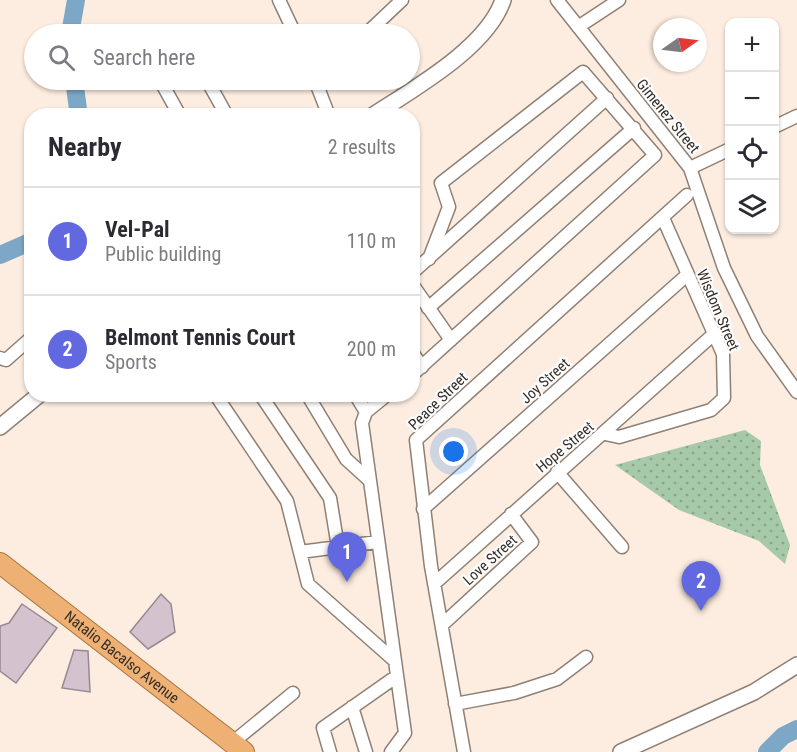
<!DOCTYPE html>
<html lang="en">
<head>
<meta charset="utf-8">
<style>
  body { margin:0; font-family:"Roboto Condensed",sans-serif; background:#f2f2f3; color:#2b2b33 }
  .controls { position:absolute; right:18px; top:18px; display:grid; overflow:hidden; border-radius:12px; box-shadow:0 2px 4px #0004 }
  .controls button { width:54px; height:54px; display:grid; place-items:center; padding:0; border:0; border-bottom:2px solid #e1e1e2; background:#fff; color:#2b2b33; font:30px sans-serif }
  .compass { position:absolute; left:653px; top:18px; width:54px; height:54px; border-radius:50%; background:#fff; box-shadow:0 2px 4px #0004; rotate:76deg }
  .you { position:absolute; left:454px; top:452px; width:21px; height:21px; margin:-15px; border:4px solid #fff; border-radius:50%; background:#1a73e8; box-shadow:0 0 0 9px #1a73e833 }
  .badge { display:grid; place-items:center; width:39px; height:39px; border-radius:50%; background:#6168e0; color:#fff; font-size:20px; font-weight:700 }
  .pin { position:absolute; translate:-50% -50px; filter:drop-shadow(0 2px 3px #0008) }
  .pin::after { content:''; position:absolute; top:32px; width:21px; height:18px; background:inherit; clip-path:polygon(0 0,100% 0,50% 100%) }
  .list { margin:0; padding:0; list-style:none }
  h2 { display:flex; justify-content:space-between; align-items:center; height:78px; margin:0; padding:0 24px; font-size:26px }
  h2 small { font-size:20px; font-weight:400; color:#7c7c81 }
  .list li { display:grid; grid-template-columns:39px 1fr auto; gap:18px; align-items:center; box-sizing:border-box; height:108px; padding:0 24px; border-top:2px solid #e1e1e2 }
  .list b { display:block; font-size:22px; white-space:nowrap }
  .list p { margin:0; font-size:20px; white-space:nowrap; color:#7c7c81 }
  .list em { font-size:20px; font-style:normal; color:#7c7c81 }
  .icon { flex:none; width:33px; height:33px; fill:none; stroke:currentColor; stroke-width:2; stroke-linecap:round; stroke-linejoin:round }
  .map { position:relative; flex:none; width:797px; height:752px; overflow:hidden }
  .search { position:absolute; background:#fff; box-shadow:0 2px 4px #0004; left:24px; top:24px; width:396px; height:66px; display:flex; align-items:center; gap:15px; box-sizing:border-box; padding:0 21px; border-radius:33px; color:#7c7c81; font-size:22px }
  .panel { position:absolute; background:#fff; box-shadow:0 2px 4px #0004; left:24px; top:108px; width:396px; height:294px; border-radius:24px }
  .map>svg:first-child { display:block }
</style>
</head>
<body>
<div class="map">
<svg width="797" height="752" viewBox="0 0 797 752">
  <defs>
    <pattern id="grass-dots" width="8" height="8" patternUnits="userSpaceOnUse" patternTransform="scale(1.5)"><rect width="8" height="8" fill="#a6c9a8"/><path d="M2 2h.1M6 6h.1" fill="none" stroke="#88a489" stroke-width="1.8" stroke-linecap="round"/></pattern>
  </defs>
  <rect width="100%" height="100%" fill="#fdede0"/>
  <path fill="url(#grass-dots)" d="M 745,430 L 761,441 L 760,465 L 790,545 L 785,564 L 759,541 L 679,510 L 615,465 Z"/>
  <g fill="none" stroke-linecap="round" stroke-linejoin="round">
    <path stroke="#7ca7c6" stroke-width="18" d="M 70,34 L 76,0
      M 74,80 L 79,116
      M 0,255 L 32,241
      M 767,752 L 783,736 L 797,729"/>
  </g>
  <path fill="#d4c3ce" stroke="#988892" stroke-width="1.5" d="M 161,594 L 171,604 L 175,632 L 148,649 L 130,632 Z
    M 22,604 L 57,628 L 16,683 L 0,671 L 0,626 L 9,623 Z
    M 74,650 L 88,651 L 90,692 L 62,688 Z"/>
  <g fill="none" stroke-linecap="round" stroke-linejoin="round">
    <defs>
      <path id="minor" d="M 279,0 L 295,34
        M 557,0 L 690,168 L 724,268 L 757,336 L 797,392
        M 578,27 L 619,0
        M 181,33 L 182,34
        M 366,34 L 402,0
        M 160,80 L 180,116
        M 207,80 L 227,116
        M 315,80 L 329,116
        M 774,127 L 797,116
        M 690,168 L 730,149
        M 412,273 L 607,98
        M 412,284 L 451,340
        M 428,308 L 634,128
        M 412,352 L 422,367
        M 0,358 L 6,360 L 32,337
        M 412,375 L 655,155 L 583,72 L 441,183 L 449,207 L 429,259
        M 215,394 L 287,501 L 308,584 L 395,661
        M 260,394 L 330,498 L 338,547
        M 307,394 L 346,459 L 368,479
        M 355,394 L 366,412
        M 388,394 L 366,412 L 362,423 L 405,733 L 391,752
        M 605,434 L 619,437 L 711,410 L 724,398 L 723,354 L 663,218
        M 557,472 L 622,547
        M 423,509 L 687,275
        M 300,552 L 377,542
        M 434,584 L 715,333
        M 442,625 L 532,542 L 511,514
        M 455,704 L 514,693 L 557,679 L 586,657
        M 352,707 L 366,752
        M 232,743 L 293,693
        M 330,752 L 323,728 L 397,676
        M 464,752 L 431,566 L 416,440 L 687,195"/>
      <path id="tertiary" d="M 372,116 C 413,89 487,48 503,0
        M 0,427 L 40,394
        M 621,752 L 754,692 L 797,665"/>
      <g id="trunk">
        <path id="s1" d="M 0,563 L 244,752"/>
      </g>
    </defs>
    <use href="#minor" stroke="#8e8075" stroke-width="15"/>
    <use href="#tertiary" stroke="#8e8075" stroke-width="18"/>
    <use href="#trunk" stroke="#a97542" stroke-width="22"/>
    <use href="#minor" stroke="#fff" stroke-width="12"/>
    <use href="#tertiary" stroke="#fff" stroke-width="15"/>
    <use href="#trunk" stroke="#eeb073" stroke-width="20"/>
  </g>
  <g text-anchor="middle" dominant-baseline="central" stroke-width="4.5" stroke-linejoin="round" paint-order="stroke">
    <g font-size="15" fill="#332d28" stroke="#fdfdfd">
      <text transform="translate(668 116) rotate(51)">Gimenez Street</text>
      <text transform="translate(718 310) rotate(67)">Wisdom Street</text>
      <text transform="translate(545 381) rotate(-42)">Joy Street</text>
      <text transform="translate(438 401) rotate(-44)">Peace Street</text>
      <text transform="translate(565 447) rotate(-40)">Hope Street</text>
      <text transform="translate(490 560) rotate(-42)">Love Street</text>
      <text stroke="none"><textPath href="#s1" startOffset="154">Natalio Bacalso Avenue</textPath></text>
    </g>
  </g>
</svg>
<div class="controls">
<button>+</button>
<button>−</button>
<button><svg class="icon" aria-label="locate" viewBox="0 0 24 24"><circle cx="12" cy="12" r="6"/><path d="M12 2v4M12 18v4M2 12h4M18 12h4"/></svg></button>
<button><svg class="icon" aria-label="layers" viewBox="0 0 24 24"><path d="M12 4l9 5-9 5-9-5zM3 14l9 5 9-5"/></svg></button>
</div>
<svg class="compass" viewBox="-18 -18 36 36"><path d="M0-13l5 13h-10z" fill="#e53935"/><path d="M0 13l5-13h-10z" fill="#7c7c81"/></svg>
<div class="you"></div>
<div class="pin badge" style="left:347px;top:582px">1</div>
<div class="pin badge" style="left:701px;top:611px">2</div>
<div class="search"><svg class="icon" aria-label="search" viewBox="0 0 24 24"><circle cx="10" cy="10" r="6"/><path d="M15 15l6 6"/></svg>Search here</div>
<section class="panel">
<h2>Nearby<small>2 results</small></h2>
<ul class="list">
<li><span class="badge">1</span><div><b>Vel-Pal</b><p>Public building</p></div><em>110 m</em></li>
<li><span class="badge">2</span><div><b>Belmont Tennis Court</b><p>Sports</p></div><em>200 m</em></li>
</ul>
</section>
</div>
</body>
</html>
